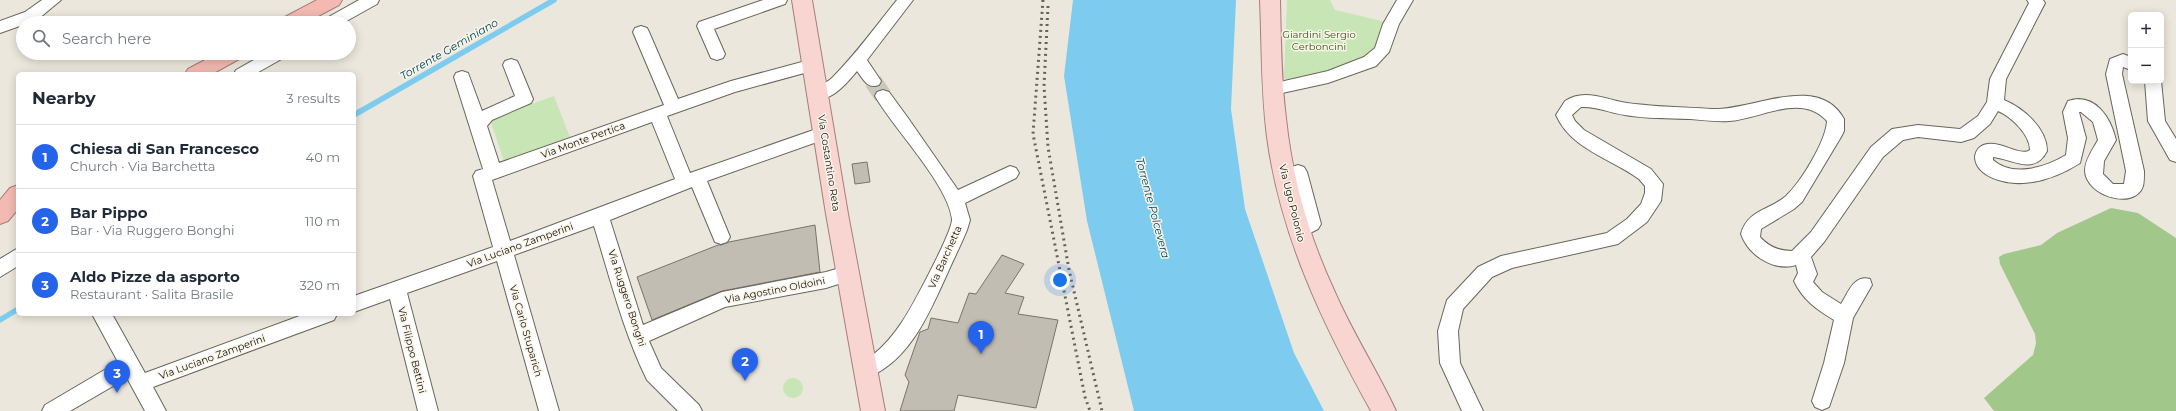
<!DOCTYPE html>
<html lang="en">
<head>
<meta charset="utf-8">
<style>
  body { margin:0; font-family:Montserrat,sans-serif; background:#f6f6f7; color:#1f2937 }
  .controls { position:absolute; right:12px; top:12px; display:grid; overflow:hidden; border-radius:6px; box-shadow:0 2px 10px #0003 }
  .controls button { width:36px; height:36px; display:grid; place-items:center; padding:0; border:0; border-bottom:1px solid #e0e1e3; background:#fff; color:#1f2937; font:20px sans-serif }
  .you { position:absolute; left:1060px; top:280px; width:14px; height:14px; margin:-10px; border:3px solid #fff; border-radius:50%; background:#1a73e8; box-shadow:0 0 0 6px #1a73e833 }
  .badge { display:grid; place-items:center; width:26px; height:26px; border-radius:50%; background:#2563eb; color:#fff; font-size:13px; font-weight:700 }
  .pin { position:absolute; translate:-50% -33px; filter:drop-shadow(0 1px 2px #0008) }
  .pin::after { content:''; position:absolute; top:21px; width:14px; height:12px; background:inherit; clip-path:polygon(0 0,100% 0,50% 100%) }
  .list { margin:0; padding:0; list-style:none }
  h2 { display:flex; justify-content:space-between; align-items:center; height:52px; margin:0; padding:0 16px; font-size:17px }
  h2 small { font-size:13px; font-weight:400; color:#747a83 }
  .list li { display:grid; grid-template-columns:26px 1fr auto; gap:12px; align-items:center; box-sizing:border-box; height:64px; padding:0 16px; border-top:1px solid #e0e1e3 }
  .list b { display:block; font-size:15px; white-space:nowrap }
  .list p { margin:0; font-size:13px; white-space:nowrap; color:#747a83 }
  .list em { font-size:13px; font-style:normal; color:#747a83 }
  .icon { flex:none; width:22px; height:22px; fill:none; stroke:currentColor; stroke-width:2; stroke-linecap:round; stroke-linejoin:round }
  .map { position:relative; flex:none; width:2176px; height:411px; overflow:hidden }
  .search { position:absolute; background:#fff; box-shadow:0 2px 10px #0003; left:16px; top:16px; width:340px; height:44px; display:flex; align-items:center; gap:10px; box-sizing:border-box; padding:0 14px; border-radius:22px; color:#747a83; font-size:15px }
  .panel { position:absolute; background:#fff; box-shadow:0 2px 10px #0003; left:16px; top:72px; width:340px; height:244px; border-radius:6px }
  .map>svg:first-child { display:block }
</style>
</head>
<body>
<div class="map">
<svg width="2176" height="411" viewBox="0 0 2176 411">
  <rect width="100%" height="100%" fill="#ece7dc"/>
  <path fill="#c7e5b5" d="M 1287,0 L 1330,0 L 1335,10 L 1386,22 L 1382,44 L 1350,67 L 1289,81 L 1284,78 Z
    M 554,96 L 571,140 L 505,164 L 490,119 Z
    M783 388a10 10 0 1 1 20 0a10 10 0 1 1-20 0Z"/>
  <path fill="#a1c78a" d="M 2111,208 L 2138,213 L 2176,238 L 2176,411 L 1994,411 L 1984,398 L 2033,355 L 2036,343 L 2035,334 L 2000,264 L 1999,257 L 2004,254 L 2041,245 L 2057,233 Z"/>
  <path fill="#7dccf0" d="M 1073,0 L 1236,0 L 1231,109 L 1245,209 L 1294,353 L 1324,411 L 1134,411 L 1087,221 L 1064,76 Z"/>
  <g fill="none" stroke-linecap="round" stroke-linejoin="round">
    <path stroke="#7dccf0" stroke-width="5.5" d="M 354,115 L 554,0
      M 0,320 L 18,309"/>
  </g>
  <path fill="#c2bdb2" stroke="#78746a" d="M 867,162 L 870,182 L 855,184 L 852,164 Z
    M 815,225 L 820,272 L 722,291 L 652,320 L 637,277 L 718,245 L 721,245 L 729,242 Z
    M 1002,255 L 1024,264 L 1005,293 L 1024,297 L 1018,314 L 1058,320 L 1036,408 L 958,395 L 954,411 L 900,411 L 909,382 L 905,375 L 920,332 L 928,329 L 931,318 L 958,323 L 969,293 L 976,294 Z"/>
  <g fill="none" stroke-linecap="round" stroke-linejoin="round">
    <path stroke="#ccc7bd" stroke-width="18" stroke-dasharray="18 9" stroke-linecap="butt" d="M 873,81 L 883,96"/>
    <defs>
      <path id="minor" d="M 42,0 L 61,0 L 37,20 L 0,33 L 0,21 L 25,12 Z
        M 359,0 L 379,0 L 377,4 L 343,23 L 323,23 L 325,19 Z
        M 763,0 L 787,0 L 785,4 L 714,29 L 725,54 L 723,58 L 717,60 L 711,58 L 697,26 L 699,22 Z
        M 897,0 L 913,0 L 867,60 L 881,81 L 879,85 C 867,89 864,80 857,71 C 847,83 830,104 812,98 L 810,94 C 814,86 825,85 832,78 C 856,54 876,26 897,0 Z
        M 1397,0 L 1413,0 L 1399,24 L 1389,52 L 1376,66 L 1328,83 L 1273,95 L 1267,93 L 1265,89 L 1267,85 L 1328,71 L 1364,57 L 1375,48 L 1383,24 Z
        M 2027,0 L 2043,0 L 2045,3 L 2006,79 L 2004,100 C 2023,108 2047,128 2047,151 C 2034,176 2013,159 1993,157 L 1993,160 C 2013,178 2046,167 2066,155 L 2068,138 L 2063,112 L 2068,101 C 2095,92 2111,118 2116,140 L 2104,161 L 2103,174 L 2113,184 L 2124,184 L 2126,171 L 2106,74 L 2110,59 L 2123,54 L 2131,57 L 2131,70 L 2123,67 L 2122,74 L 2144,171 C 2144,176 2144,182 2143,186 C 2135,211 2085,196 2085,170 C 2085,160 2093,149 2098,140 L 2093,122 L 2081,112 L 2079,112 L 2086,138 L 2080,163 C 2063,174 2043,182 2023,183 C 2007,184 1977,178 1975,158 C 1975,154 1977,149 1980,147 C 1996,136 2019,158 2030,150 C 2030,135 2012,117 1998,111 L 1990,124 L 1974,138 L 1961,142 L 1918,137 L 1903,140 L 1883,157 L 1824,242 L 1811,257 L 1817,274 L 1813,282 L 1822,292 L 1841,304 C 1848,293 1854,274 1870,279 L 1872,285 L 1853,318 L 1844,363 L 1829,407 L 1822,410 L 1815,407 L 1812,401 L 1824,363 L 1834,320 C 1816,309 1803,300 1794,281 L 1798,273 L 1796,265 C 1774,272 1748,255 1741,234 C 1747,210 1770,210 1786,196 C 1801,182 1826,141 1827,121 C 1801,92 1761,119 1729,121 C 1716,122 1703,120 1690,119 C 1668,118 1647,119 1625,115 C 1610,113 1596,106 1581,107 L 1572,115 L 1575,121 L 1584,130 L 1651,169 L 1663,184 L 1661,201 L 1647,222 L 1618,244 L 1512,268 L 1492,277 L 1463,309 L 1458,331 L 1460,363 L 1483,411 L 1462,411 L 1440,363 L 1438,331 L 1447,300 L 1478,267 L 1501,256 L 1607,233 L 1611,230 L 1627,219 L 1641,204 L 1645,193 L 1645,186 L 1639,179 C 1610,158 1571,149 1556,115 L 1565,101 C 1571,97 1578,95 1585,95 C 1600,95 1613,101 1627,103 C 1655,107 1684,107 1712,109 C 1752,111 1818,72 1844,119 L 1844,131 L 1841,137 L 1802,202 L 1794,209 L 1761,229 L 1760,237 C 1769,247 1779,251 1792,251 L 1811,232 L 1871,147 L 1892,129 L 1918,125 L 1960,129 L 1978,116 L 1987,102 L 1990,79 L 2029,3 Z
        M 641,26 L 647,28 L 649,32 L 678,99 L 731,81 L 813,59 L 819,61 L 821,65 L 819,69 L 735,92 L 667,116 L 690,173 L 825,126 L 831,127 L 834,132 L 831,137 L 707,181 L 730,237 L 727,242 L 721,244 L 715,242 L 692,187 L 610,220 L 643,325 L 722,292 L 826,272 L 847,266 L 854,269 L 856,274 L 854,279 L 826,288 L 725,307 L 649,341 L 661,368 L 699,405 L 702,411 L 678,411 L 647,380 C 623,331 610,278 594,226 L 514,255 L 559,411 L 539,411 L 497,261 L 407,293 L 438,411 L 418,411 L 390,299 L 354,312 L 354,296 L 493,247 L 473,176 L 476,171 L 483,169 L 454,77 L 456,73 L 462,71 L 468,73 L 482,111 L 515,96 L 503,65 L 505,61 L 511,59 L 517,61 L 519,65 L 533,99 L 531,103 L 492,120 L 487,126 L 499,163 L 664,105 L 633,32 L 635,28 ZM 652,122 L 675,179 L 510,241 L 492,180 Z
        M 266,53 L 287,53 L 285,57 L 255,74 L 234,74 L 236,70 Z
        M 2145,81 L 2161,81 L 2165,121 L 2176,139 L 2176,162 L 2170,160 L 2148,121 Z
        M 883,90 L 889,92 L 908,118 L 958,190 L 1010,166 L 1016,168 L 1019,173 L 1016,178 L 965,203 L 970,220 L 967,230 C 961,245 954,258 948,272 C 930,311 910,362 866,378 L 859,375 L 856,369 C 860,361 867,359 874,354 C 885,345 894,334 902,322 C 911,309 953,231 952,219 C 948,184 893,128 875,96 L 877,92 Z
        M 1298,165 L 1304,167 L 1307,172 L 1321,224 L 1318,229 L 1298,239 L 1292,237 L 1289,232 L 1292,227 L 1302,221 L 1289,172 L 1292,167 Z
        M 18,248 L 18,266 L 0,277 L 0,259 Z
        M 92,314 L 112,314 L 145,373 L 305,314 L 337,314 L 334,320 L 153,387 L 166,411 L 145,411 L 127,378 L 70,411 L 42,411 L 45,405 L 118,362 Z"/>
      <path id="major" d="M 792,0 L 812,0 L 848,214 L 885,411 L 861,411 L 826,214 Z
        M 1260,0 L 1280,0 C 1281,39 1281,79 1286,118 C 1292,177 1309,236 1334,290 C 1352,332 1377,370 1396,411 L 1371,411 C 1323,325 1280,235 1267,137 C 1261,91 1262,46 1260,0 Z"/>
      <path id="highway" d="M 317,0 L 342,0 L 339,5 L 305,23 L 280,23 L 283,18 Z
        M 218,53 L 244,53 L 241,58 L 212,74 L 185,74 L 188,69 Z
        M 18,185 L 18,209 L 8,221 L 0,224 L 0,200 L 10,188 Z"/>
    </defs>
    <use href="#minor" stroke="#69655b" stroke-width="2"/>
    <use href="#major" stroke="#a57f79" stroke-width="2"/>
    <use href="#highway" stroke="#a57f79" stroke-width="2"/>
    <use href="#minor" fill="#fff" fill-rule="evenodd"/>
    <use href="#major" fill="#f8d5d1" fill-rule="evenodd"/>
    <use href="#highway" fill="#f3b9b2" fill-rule="evenodd"/>
    <path stroke="#65625c" stroke-width="3" stroke-dasharray="2 4" stroke-linecap="butt" d="M 1043,0 L 1033,134 L 1085,397 L 1090,411
      M 1048,6 L 1044,86 L 1048,147 L 1069,270 L 1102,411"/>
  </g>
  <g text-anchor="middle" dominant-baseline="central" stroke-width="3" stroke-linejoin="round" paint-order="stroke">
    <g font-size="10" fill="#325416" stroke="#faf5e9">
      <text x="1319" y="34">Giardini Sergio<tspan x="1319" dy="12">Cerboncini</tspan></text>
    </g>
    <g font-size="10" fill="#14120f" stroke="#faf5e9">
      <text transform="translate(583 140) rotate(-20)">Via Monte Pertica</text>
      <text transform="translate(829 163) rotate(81)">Via Costantino Reta</text>
      <text transform="translate(1292 203) rotate(76)">Via Ugo Polonio</text>
      <text transform="translate(520 245) rotate(-20)">Via Luciano Zamperini</text>
      <text transform="translate(945 257) rotate(-66)">Via Barchetta</text>
      <text transform="translate(775 290) rotate(-11)">Via Agostino Oldoini</text>
      <text transform="translate(627 298) rotate(72)">Via Ruggero Bonghi</text>
      <text transform="translate(526 331) rotate(74)">Via Carlo Stuparich</text>
      <text transform="translate(412 350) rotate(76)">Via Filippo Bettini</text>
      <text transform="translate(212 357) rotate(-20)">Via Luciano Zamperini</text>
    </g>
    <g font-size="11" font-style="italic" fill="#024961" stroke="#faf5e9">
      <text transform="translate(449 49) rotate(-30)">Torrente Geminiano</text>
      <text transform="translate(1153 208) rotate(75)">Torrente Polcevera</text>
    </g>
  </g>
</svg>
<div class="controls">
<button>+</button>
<button>−</button>
</div>
<div class="you"></div>
<div class="pin badge" style="left:981px;top:354px">1</div>
<div class="pin badge" style="left:745px;top:381px">2</div>
<div class="pin badge" style="left:117px;top:393px">3</div>
<div class="search"><svg class="icon" aria-label="search" viewBox="0 0 24 24"><circle cx="10" cy="10" r="6"/><path d="M15 15l6 6"/></svg>Search here</div>
<section class="panel">
<h2>Nearby<small>3 results</small></h2>
<ul class="list">
<li><span class="badge">1</span><div><b>Chiesa di San Francesco</b><p>Church · Via Barchetta</p></div><em>40 m</em></li>
<li><span class="badge">2</span><div><b>Bar Pippo</b><p>Bar · Via Ruggero Bonghi</p></div><em>110 m</em></li>
<li><span class="badge">3</span><div><b>Aldo Pizze da asporto</b><p>Restaurant · Salita Brasile</p></div><em>320 m</em></li>
</ul>
</section>
</div>
</body>
</html>
